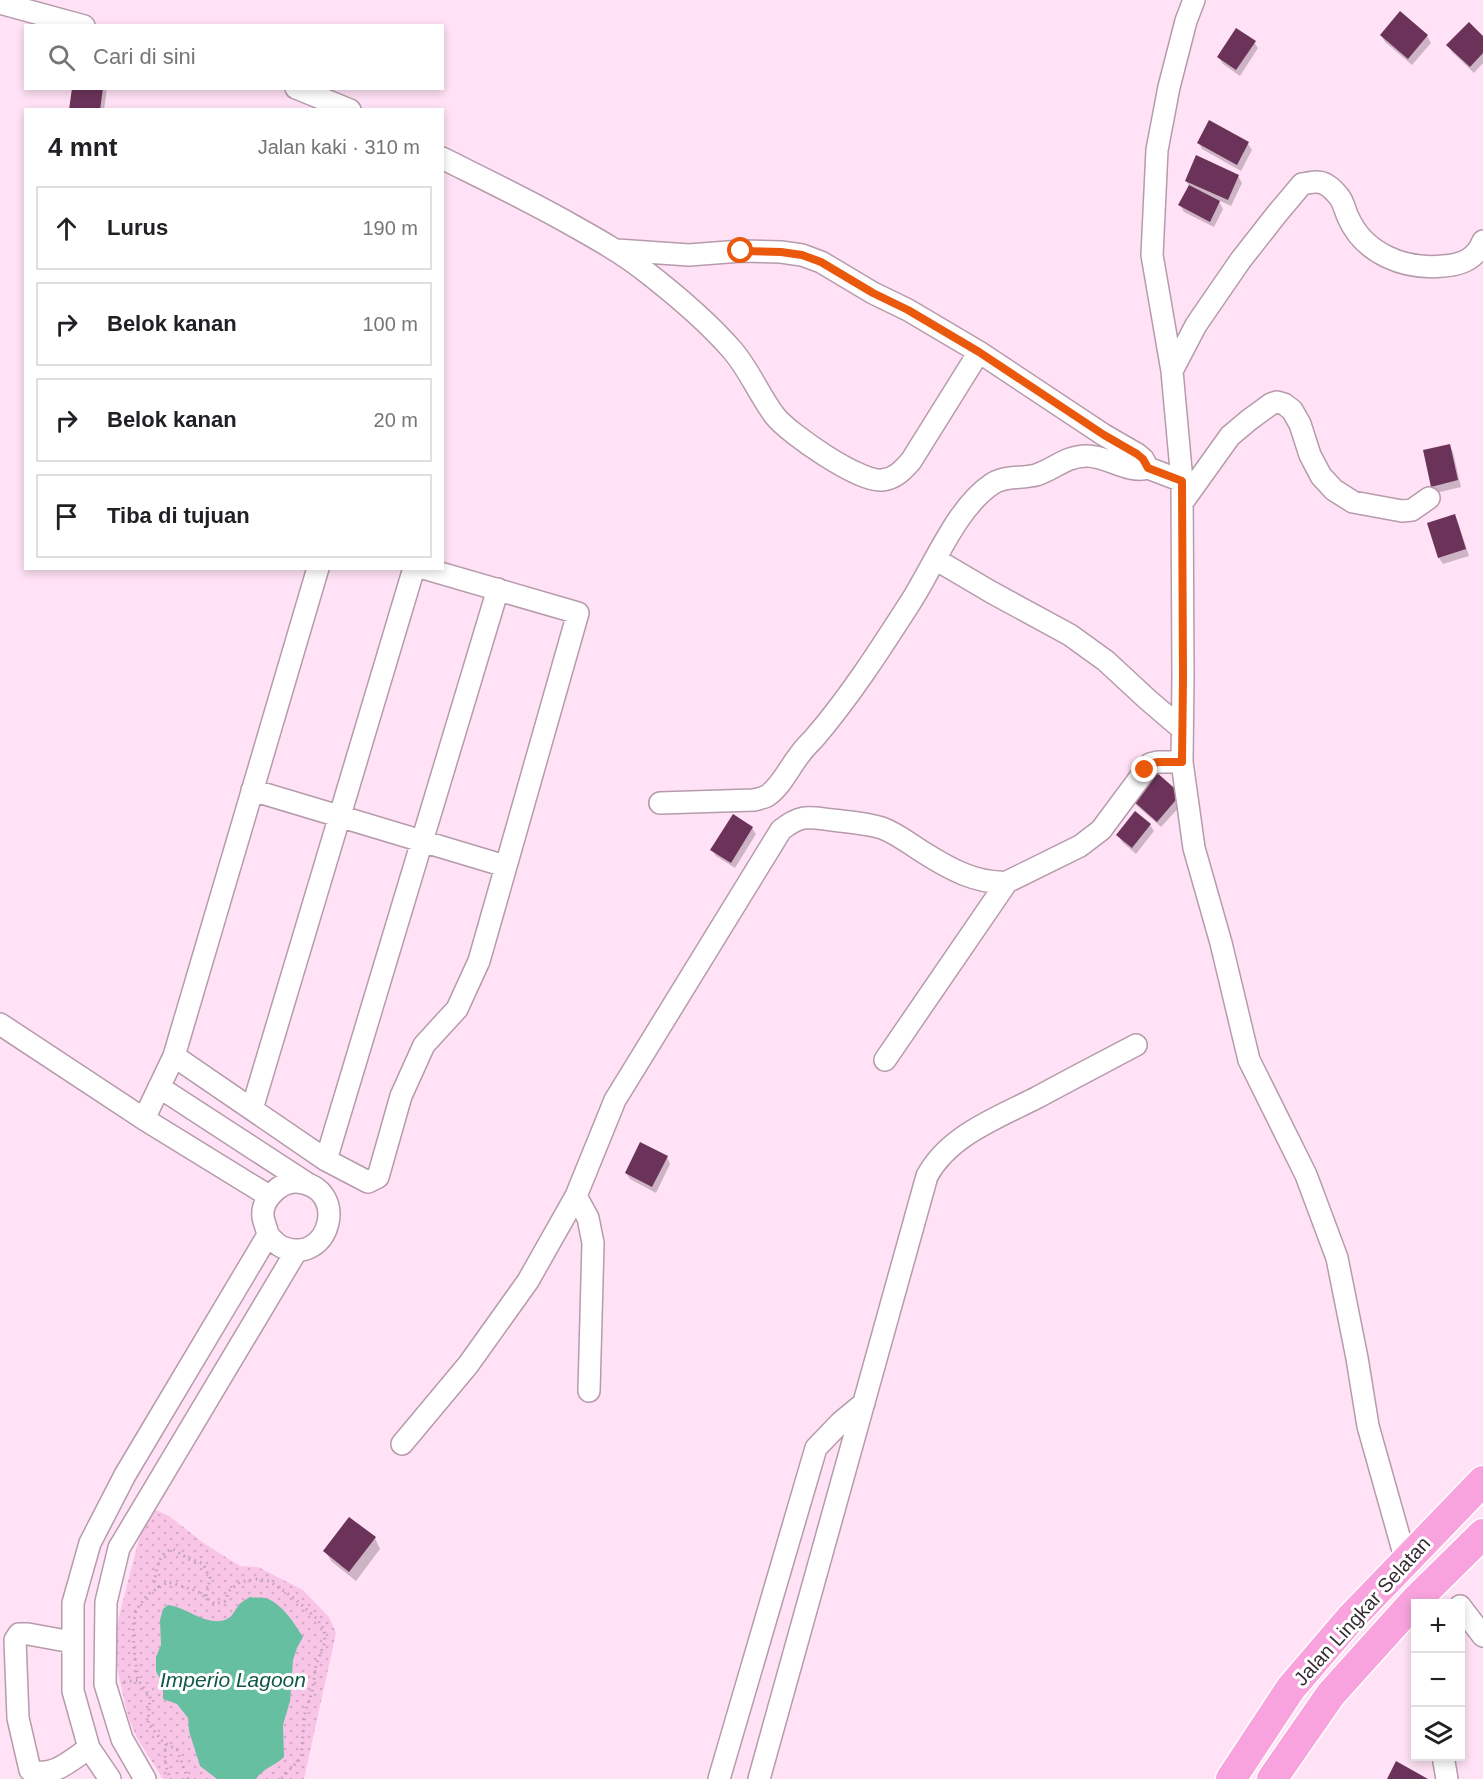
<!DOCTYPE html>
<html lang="id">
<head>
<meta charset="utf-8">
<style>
  body { margin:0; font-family:Helvetica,sans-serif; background:#f2f2f2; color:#202124 }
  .controls { position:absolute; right:18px; bottom:18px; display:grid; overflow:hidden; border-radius:0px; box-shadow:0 3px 9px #0003 }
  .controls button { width:54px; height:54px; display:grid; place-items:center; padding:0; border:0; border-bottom:2px solid #e0e0e0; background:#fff; color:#202124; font:30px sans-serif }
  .stop { position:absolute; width:18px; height:18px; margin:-14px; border:4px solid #ea580c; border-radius:50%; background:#fff }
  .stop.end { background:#ea580c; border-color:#fff; box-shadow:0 2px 6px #0008 }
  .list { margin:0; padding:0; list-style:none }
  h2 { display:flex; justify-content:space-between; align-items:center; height:78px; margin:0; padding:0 24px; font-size:26px }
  h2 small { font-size:20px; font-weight:400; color:#757577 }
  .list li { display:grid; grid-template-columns:39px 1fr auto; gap:18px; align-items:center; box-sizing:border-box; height:84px; margin:0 12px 12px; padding:0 12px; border:2px solid #e0e0e0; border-radius:0px }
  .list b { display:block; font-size:22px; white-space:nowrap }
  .list em { font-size:20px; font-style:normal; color:#757577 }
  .icon { flex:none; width:33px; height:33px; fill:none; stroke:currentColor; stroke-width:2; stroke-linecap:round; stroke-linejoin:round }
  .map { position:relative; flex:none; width:1483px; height:1779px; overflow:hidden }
  .search { position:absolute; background:#fff; box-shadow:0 3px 9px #0003; left:24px; top:24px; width:420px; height:66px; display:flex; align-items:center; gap:15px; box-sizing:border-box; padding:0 21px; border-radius:0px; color:#757577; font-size:22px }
  .panel { position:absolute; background:#fff; box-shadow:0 3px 9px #0003; left:24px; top:108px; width:420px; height:462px; border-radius:0px }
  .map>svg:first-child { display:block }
</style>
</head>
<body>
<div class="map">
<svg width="1483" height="1779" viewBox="0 0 1483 1779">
  <defs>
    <pattern id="park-dots" width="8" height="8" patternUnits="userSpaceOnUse" patternTransform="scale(1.5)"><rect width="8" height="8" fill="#f9c5e7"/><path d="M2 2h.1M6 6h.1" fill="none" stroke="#d6a9c7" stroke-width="1.8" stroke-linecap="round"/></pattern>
  </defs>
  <rect width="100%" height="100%" fill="#ffe2f5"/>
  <path fill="url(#park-dots)" d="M 152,1508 L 169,1516 L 205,1544 L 240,1566 L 258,1567 L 303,1590 L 329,1617 L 336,1633 L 304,1779 L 163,1779 L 137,1738 L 128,1717 L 118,1672 L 114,1636 L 142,1527 Z"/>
  <path fill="#67bfa1" d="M 250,1597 C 255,1598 261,1597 265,1598 C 282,1603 294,1623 303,1637 L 297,1648 L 293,1660 L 290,1701 L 283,1725 L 284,1757 C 275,1766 263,1768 256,1779 L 217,1779 L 200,1766 L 189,1731 L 188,1718 L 177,1704 L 163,1699 L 163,1685 L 156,1671 L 156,1657 L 161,1645 L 160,1620 L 163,1609 L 168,1605 C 187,1607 208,1628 227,1619 C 234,1616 236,1606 242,1602 C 244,1600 248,1599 250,1597 Z"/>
  <path fill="#0003" d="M 1381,35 L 1427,36 L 1431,43 L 1412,65 L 1385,42 Z
    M 1483,38 L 1483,63 L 1474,73 L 1452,52 L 1448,45 Z
    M 1254,42 L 1258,48 L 1240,76 L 1223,64 L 1219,58 Z
    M 74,88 L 107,88 L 104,110 L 71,110 Z
    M 1199,143 L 1248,144 L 1252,150 L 1241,171 L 1202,149 Z
    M 1238,176 L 1242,183 L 1231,206 L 1218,200 L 1223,209 L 1214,227 L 1184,212 L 1180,205 L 1190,187 L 1186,181 Z
    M 1449,445 L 1453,452 L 1461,487 L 1436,493 L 1433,486 Z
    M 1455,516 L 1458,522 L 1469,556 L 1443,564 L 1439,558 L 1429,524 Z
    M 1180,795 L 1184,802 L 1161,827 L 1136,805 L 1132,799 Z
    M 1150,825 L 1154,831 L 1136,854 L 1122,842 L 1118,835 Z
    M 752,828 L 756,834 L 735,868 L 716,856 L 712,850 Z
    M 667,1157 L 670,1164 L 656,1193 L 630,1179 L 626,1173 Z
    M 375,1538 L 380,1549 L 356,1581 L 331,1561 L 325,1551 Z"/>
  <path fill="#6b335a" d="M 1400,11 L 1428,35 L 1408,59 L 1380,35 Z
    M 1469,22 L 1483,36 L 1483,53 L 1470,67 L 1446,45 Z
    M 1236,28 L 1256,41 L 1236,70 L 1217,57 Z
    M 72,88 L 103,88 L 100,110 L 69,110 Z
    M 1209,120 L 1249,142 L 1237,165 L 1197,143 Z
    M 1196,155 L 1239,175 L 1228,200 L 1185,181 Z
    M 1189,185 L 1220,201 L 1210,222 L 1178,205 Z
    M 1450,444 L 1458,480 L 1431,487 L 1423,450 Z
    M 1455,514 L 1466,549 L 1438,558 L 1427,523 Z
    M 1155,771 L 1181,794 L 1157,822 L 1130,798 Z
    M 1135,811 L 1151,824 L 1132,848 L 1116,835 Z
    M 733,814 L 753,827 L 731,863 L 710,850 Z
    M 640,1142 L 668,1156 L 652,1187 L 625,1173 Z
    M 349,1517 L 376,1537 L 349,1572 L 323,1551 Z
    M 1396,1761 L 1428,1779 L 1387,1779 Z"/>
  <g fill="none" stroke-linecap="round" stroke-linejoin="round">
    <defs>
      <path id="minor" d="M 1194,0 L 1186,21 L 1169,87 L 1157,150 L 1152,255 L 1172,371 L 1182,481 L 1183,677 L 1182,762 L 1194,848 L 1221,943 L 1249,1060 L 1306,1175 L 1337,1258 L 1357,1358 L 1368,1426 L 1406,1561
        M 0,3 L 84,26
        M 296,88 L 350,110
        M 442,158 C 486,180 530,201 572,225 C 597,239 622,253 645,271 C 676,295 707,321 733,351 C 750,371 759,395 775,416 C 788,433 860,483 882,480 C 895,479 903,470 911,461 L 979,352 L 1104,435 L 1137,454 L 1143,459 L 1148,468 L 1182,481
        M 617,250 L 689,255 L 741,251 L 781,252 L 802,255 L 821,262 L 873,293 L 908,310 L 979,352
        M 1172,371 L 1196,325 L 1240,261 L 1276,215 L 1302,184 C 1309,183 1318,180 1325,184 C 1331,187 1341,197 1343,204 C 1345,208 1346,213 1348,217 C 1364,254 1405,270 1443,266 C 1462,265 1476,259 1483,241
        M 1182,503 L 1230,436 L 1249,420 L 1271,404 L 1277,402 L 1284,404 L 1292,410 L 1300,424 L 1310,455 L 1321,476 L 1334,490 L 1353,502 L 1402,511 L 1412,510 L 1429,498
        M 935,559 L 991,592 L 1070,635 L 1106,661 L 1147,699 L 1182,729
        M 252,790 L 505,866
        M 660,803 L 754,800 C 758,799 763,798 767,796 C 781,787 790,766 801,753 C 805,747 811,742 816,736 C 851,695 881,648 910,603 C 934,566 956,508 992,484 C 1005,475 1022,479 1036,475 C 1055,469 1065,456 1087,456 C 1108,456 1128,474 1148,468
        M 0,1024 L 144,1119
        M 174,1056 L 326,1160 L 368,1182 L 378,1177 L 401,1096 L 424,1045 L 457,1009 L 479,961 L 578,613 L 423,568
        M 885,1060 L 1007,882
        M 159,1087 L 308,1184
        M 252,1109 L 414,568
        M 326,1160 L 498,589
        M 269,1196 L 144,1119 L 174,1056 L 318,568
        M 576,1196 L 588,1218 L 593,1243 L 589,1391
        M 402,1444 L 468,1365 L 528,1281 L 576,1196 L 615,1100 L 781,830 C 801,814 808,817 832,820 C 848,822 866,823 882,828 C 898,834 911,845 926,854 C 950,869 977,884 1007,882 L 1080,846 L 1101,830 L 1150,764 L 1158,762 L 1182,762
        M 1460,1606 L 1483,1636
        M 72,1642 L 28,1634 L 19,1634 L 15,1640 L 18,1718 L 30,1770 C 52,1779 71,1760 89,1748
        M 1443,1756 L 1447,1779
        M 110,1779 L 89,1748 L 73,1691 L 73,1603 L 90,1543 L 125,1475 L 268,1235 C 267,1229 264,1223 263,1217 C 261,1200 280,1181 297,1182 C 351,1187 330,1267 282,1247 C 277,1245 272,1239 268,1235
        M 145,1779 L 122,1739 L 105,1684 L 106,1602 L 119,1548 L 297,1250
        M 719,1779 L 816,1448 L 841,1422 L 864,1403
        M 759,1779 L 927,1176 C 949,1135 999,1117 1038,1097 C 1071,1079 1104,1062 1136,1045"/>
      <path id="highway" d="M 1231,1779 L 1291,1688 L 1350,1619 L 1483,1481
        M 1272,1779 L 1331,1694 L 1414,1602 L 1483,1534"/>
    </defs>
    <use href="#minor" stroke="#b69bac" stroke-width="24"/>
    <use href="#highway" stroke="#fff" stroke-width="33"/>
    <path stroke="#baa3b2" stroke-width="3" stroke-dasharray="1.5 4.5" stroke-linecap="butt" d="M 159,1587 L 154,1581 C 158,1566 158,1553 173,1549 L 190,1560 L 197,1561 L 203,1564 L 210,1578 L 206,1597
      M 124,1682 L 138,1680
      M 166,1744 C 164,1756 165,1767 171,1779
      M 188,1779 L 177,1750 L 163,1742 L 148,1723 L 150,1697 L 138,1680 L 134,1650 L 133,1626 L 136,1610 L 148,1594 L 168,1582 L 197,1591 L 215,1604 L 225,1601 L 229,1591 L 240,1582 L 257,1579 L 269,1581 L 294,1598 L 317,1619 L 324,1629 L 325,1642 L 316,1665 L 312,1692 L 305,1712 L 301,1758 L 281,1779"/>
    <use href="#minor" stroke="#fff" stroke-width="21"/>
    <use href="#highway" stroke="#f8a3dd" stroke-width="30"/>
  </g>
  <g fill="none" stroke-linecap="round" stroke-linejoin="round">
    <path stroke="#ea580c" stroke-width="8" d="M 741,251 L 781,252 L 802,255 L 821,262 L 873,293 L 908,310 L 979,352 L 1104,435 L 1137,454 L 1143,459 L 1148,468 L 1182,481 L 1183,677 L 1182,762 L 1158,762 L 1150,764 L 1145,770"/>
  </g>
  <g text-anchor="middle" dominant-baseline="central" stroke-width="6" stroke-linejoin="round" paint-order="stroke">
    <g font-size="20" fill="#372c33" stroke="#fff">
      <text transform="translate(1362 1611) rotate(-48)">Jalan Lingkar Selatan</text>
    </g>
    <g font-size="21" font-style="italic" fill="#105845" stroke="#fff">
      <text x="233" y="1679">Imperio Lagoon</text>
    </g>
  </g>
</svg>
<div class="controls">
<button>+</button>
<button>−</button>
<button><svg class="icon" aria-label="layers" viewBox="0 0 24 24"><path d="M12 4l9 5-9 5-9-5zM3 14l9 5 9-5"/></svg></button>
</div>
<div class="stop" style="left:741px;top:251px"></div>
<div class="stop end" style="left:1145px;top:770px"></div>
<div class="search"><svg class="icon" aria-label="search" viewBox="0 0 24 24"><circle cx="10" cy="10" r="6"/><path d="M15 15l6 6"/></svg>Cari di sini</div>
<section class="panel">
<h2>4 mnt<small>Jalan kaki · 310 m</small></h2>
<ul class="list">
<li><svg class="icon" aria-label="ahead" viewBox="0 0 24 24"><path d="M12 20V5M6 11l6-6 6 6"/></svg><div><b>Lurus</b></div><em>190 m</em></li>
<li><svg class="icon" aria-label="right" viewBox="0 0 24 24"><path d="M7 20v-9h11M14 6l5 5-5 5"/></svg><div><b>Belok kanan</b></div><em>100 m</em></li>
<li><svg class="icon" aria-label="right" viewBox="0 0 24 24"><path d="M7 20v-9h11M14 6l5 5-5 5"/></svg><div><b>Belok kanan</b></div><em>20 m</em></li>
<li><svg class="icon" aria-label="arrive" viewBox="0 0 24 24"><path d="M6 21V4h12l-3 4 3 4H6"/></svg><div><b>Tiba di tujuan</b></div></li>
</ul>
</section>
</div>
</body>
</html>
